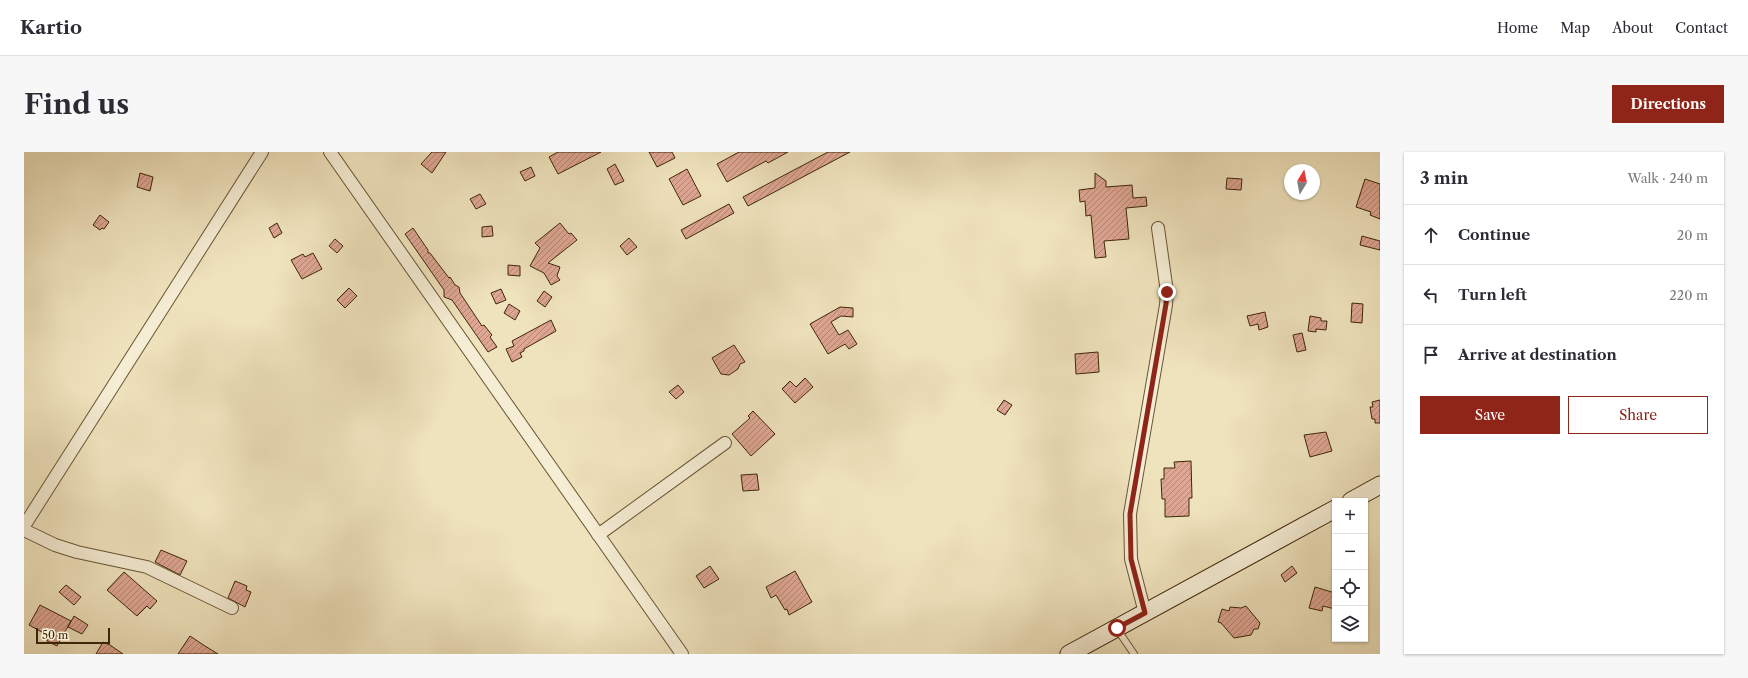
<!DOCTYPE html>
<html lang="en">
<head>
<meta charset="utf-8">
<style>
  body { margin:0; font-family:"Libre Caslon Text",serif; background:#f7f7f7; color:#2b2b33 }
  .controls { position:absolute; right:12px; bottom:12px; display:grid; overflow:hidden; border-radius:0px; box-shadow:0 1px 3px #0004 }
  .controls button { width:36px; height:36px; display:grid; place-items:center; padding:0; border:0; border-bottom:1px solid #e1e1e2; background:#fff; color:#2b2b33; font:20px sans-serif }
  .compass { position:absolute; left:1260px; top:12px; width:36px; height:36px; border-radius:50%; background:#fff; box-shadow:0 1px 3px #0004; rotate:10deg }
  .scale { position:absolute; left:12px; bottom:10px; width:74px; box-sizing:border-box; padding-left:4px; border:2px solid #3e2608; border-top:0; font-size:11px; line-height:14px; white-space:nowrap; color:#3e2608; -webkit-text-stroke:3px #f5edd4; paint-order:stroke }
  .stop { position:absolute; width:12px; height:12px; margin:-9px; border:3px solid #8f2418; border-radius:50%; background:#fff }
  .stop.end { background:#8f2418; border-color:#fff; box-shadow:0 1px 4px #0008 }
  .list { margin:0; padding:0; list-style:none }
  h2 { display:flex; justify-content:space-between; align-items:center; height:52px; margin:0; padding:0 16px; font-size:17px }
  h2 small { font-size:13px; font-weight:400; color:#7c7c81 }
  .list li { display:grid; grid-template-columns:26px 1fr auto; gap:12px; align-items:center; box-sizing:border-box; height:60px; padding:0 16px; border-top:1px solid #e1e1e2 }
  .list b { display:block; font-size:15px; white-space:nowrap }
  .list em { font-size:13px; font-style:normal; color:#7c7c81 }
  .actions { display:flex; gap:8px; padding:12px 16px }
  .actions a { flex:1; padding:9px 0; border:1px solid #8f2418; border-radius:0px; text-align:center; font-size:14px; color:#8f2418 }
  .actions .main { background:#8f2418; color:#fff }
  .icon { flex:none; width:22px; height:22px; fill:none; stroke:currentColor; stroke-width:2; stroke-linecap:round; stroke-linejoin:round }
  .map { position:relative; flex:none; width:1356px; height:502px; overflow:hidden; border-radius:0px }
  header { display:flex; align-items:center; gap:24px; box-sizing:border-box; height:56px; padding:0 20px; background:#fff; border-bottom:1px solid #e1e1e2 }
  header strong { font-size:19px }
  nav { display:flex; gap:22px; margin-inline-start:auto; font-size:14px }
  .intro { display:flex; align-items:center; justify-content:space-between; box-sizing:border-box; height:96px; padding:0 24px }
  h1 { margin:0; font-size:28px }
  .button { padding:10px 18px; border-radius:0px; background:#8f2418; color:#fff; font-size:14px; font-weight:700 }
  main { display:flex; gap:24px; padding:0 24px }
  aside { flex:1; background:#fff; border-radius:0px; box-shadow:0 1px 3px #0004 }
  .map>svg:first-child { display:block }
</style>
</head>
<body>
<header>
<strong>Kartio</strong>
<nav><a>Home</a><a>Map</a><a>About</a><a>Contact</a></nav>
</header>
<div class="intro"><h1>Find us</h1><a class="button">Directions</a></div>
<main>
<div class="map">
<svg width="1356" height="502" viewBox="0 0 1356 502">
  <defs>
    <pattern id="building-hatch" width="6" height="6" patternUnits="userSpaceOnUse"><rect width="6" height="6" fill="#dea693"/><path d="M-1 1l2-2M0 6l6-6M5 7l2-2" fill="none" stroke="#b58776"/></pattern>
  </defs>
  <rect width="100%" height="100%" fill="#efe3bd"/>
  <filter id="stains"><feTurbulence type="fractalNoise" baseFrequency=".005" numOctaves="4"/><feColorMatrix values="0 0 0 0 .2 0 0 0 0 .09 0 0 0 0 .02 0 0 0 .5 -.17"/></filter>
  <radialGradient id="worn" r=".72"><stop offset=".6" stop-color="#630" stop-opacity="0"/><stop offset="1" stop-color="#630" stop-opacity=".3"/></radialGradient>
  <path fill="url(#building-hatch)" stroke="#3e2608" d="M 408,0 L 422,0 L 408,21 L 397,12 Z
    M 534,0 L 577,0 L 534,22 L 525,5 Z
    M 625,0 L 648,0 L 651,6 L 633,15 Z
    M 715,0 L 764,0 L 744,11 L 742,9 L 703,30 L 693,12 Z
    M 804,0 L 826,0 L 724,54 L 719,45 Z
    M 591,12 L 600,29 L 591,33 L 583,17 Z
    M 507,15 L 511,24 L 501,29 L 496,20 Z
    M 663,17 L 677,44 L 659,53 L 645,27 Z
    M 116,21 L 129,25 L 126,39 L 113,35 Z
    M 1071,21 L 1082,29 L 1082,35 L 1108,33 L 1109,46 L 1122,45 L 1123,54 L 1102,56 L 1105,87 L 1080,89 L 1082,105 L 1071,106 L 1067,63 L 1062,64 L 1061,49 L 1056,50 L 1055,38 L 1071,36 Z
    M 1203,26 L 1218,27 L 1217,38 L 1202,37 Z
    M 1341,27 L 1356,32 L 1356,67 L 1346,63 L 1347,60 L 1332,55 Z
    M 456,42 L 462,52 L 452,57 L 446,47 Z
    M 705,52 L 710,61 L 662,87 L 657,78 Z
    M 76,63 L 85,70 L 80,77 L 78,76 L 76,78 L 69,73 Z
    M 253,71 L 258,81 L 250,86 L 245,76 Z
    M 536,71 L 545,82 L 547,81 L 553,88 L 524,111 L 536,115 L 533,124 L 536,128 L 527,133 L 520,121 L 506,114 L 516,96 L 511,91 Z
    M 468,74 L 469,84 L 458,85 L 458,75 Z
    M 389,76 L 404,98 L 404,101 L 406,101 L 425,126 L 426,125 L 431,133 L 435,135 L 436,141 L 458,174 L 460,173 L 468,183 L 466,185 L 473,195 L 464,200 L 428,148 L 420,145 L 420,138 L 381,82 Z
    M 1338,84 L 1356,89 L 1356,98 L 1336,93 Z
    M 605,86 L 613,95 L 603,103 L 596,94 Z
    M 311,87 L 319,94 L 313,101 L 305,94 Z
    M 289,101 L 298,117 L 278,127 L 267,108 L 279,102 L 281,105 Z
    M 484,113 L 496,114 L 496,124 L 484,123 Z
    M 325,136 L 333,144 L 321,156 L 313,148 Z
    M 477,137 L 482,148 L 472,152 L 467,141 Z
    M 520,139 L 528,145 L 521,155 L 513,149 Z
    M 1328,151 L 1339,152 L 1338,171 L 1327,170 Z
    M 485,152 L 496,159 L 491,168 L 480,161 Z
    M 816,155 L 829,156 L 829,165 L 817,164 L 807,170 L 815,183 L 824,178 L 833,192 L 825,197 L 821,192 L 804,202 L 786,172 Z
    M 1241,160 L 1244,175 L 1235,178 L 1234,172 L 1226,174 L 1223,164 Z
    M 1286,164 L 1297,166 L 1297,169 L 1303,169 L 1302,178 L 1292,177 L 1292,180 L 1284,179 Z
    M 527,168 L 532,179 L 500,197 L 500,199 L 496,201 L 498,205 L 488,210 L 482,197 L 490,194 L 488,189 Z
    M 1278,181 L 1282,198 L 1273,200 L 1269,183 Z
    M 710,193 L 721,210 L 716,212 L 714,217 L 705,223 L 697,222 L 688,206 Z
    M 1074,200 L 1075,220 L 1052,222 L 1051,202 Z
    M 781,226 L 789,235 L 771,251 L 758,237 L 766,229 L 772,235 Z
    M 654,233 L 660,240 L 652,247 L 645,240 Z
    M 980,248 L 988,253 L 981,263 L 973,258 Z
    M 1356,248 L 1356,271 L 1351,271 L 1351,267 L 1348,267 L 1346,255 L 1349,255 L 1348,250 Z
    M 729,259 L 751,282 L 727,304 L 708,282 L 726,266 L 724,264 Z
    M 1302,280 L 1308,299 L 1286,305 L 1280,283 Z
    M 1167,309 L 1168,346 L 1165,346 L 1165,364 L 1141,365 L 1141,347 L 1138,347 L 1137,327 L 1140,327 L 1140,316 L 1151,316 L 1150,310 Z
    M 733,322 L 735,338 L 719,339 L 717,323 Z
    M 137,398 L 163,409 L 156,423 L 131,410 Z
    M 686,414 L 695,427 L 680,436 L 672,424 Z
    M 1268,414 L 1273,421 L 1261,430 L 1257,423 Z
    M 771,419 L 788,450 L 765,463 L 763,457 L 761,458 L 752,443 L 747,446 L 742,435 Z
    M 100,420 L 133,449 L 126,457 L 123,454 L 113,464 L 83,438 Z
    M 211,429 L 223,434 L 222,438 L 227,440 L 221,455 L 204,446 Z
    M 42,433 L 57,445 L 50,453 L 35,440 Z
    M 1291,435 L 1311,441 L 1311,457 L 1299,454 L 1298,459 L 1285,456 Z
    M 16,453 L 47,469 L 33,494 L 23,489 L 25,484 L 5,473 Z
    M 1222,454 L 1236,471 L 1234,477 L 1230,477 L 1227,483 L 1210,486 L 1197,471 L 1194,470 L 1198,457 L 1205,459 L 1206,455 L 1217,456 Z
    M 50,464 L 64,473 L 58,482 L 44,475 Z
    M 166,484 L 181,494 L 194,502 L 154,502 Z
    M 79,490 L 86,493 L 99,502 L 72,502 Z"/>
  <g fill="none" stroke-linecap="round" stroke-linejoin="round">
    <defs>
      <path id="lane" d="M 1093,477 L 1110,502"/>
      <path id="street" d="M 306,0 L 658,502
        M 0,374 L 238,0
        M 0,378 L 31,393 L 53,400 L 123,415 L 208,456
        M 574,383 L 701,291
        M 1121,461 L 1107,407 L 1106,362 L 1142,153 L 1143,140 L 1134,76"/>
      <path id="secondary" d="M 1327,349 L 1356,333
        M 1045,502 L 1311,357"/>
    </defs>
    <use href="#lane" stroke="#6a5535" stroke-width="8"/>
    <use href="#street" stroke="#6a5535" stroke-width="14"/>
    <use href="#secondary" stroke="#3e2608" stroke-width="19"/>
    <use href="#lane" stroke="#f5edd4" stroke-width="6"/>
    <use href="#street" stroke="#f5edd4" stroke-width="12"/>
    <use href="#secondary" stroke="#f5edd4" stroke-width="17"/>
  </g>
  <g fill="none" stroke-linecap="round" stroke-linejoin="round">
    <path stroke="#8f2418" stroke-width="5" d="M 1093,476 L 1121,461 L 1107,407 L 1106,362 L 1142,152 L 1143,140"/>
  </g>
  <rect width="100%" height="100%" filter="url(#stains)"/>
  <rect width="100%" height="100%" fill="url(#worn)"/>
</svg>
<div class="controls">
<button>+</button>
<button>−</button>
<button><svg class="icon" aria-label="locate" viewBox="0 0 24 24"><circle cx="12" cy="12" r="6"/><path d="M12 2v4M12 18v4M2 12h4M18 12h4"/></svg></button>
<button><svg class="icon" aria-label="layers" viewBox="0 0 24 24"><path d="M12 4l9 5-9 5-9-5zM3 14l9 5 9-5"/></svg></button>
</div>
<svg class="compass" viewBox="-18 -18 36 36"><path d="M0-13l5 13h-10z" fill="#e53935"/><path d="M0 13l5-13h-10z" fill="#7c7c81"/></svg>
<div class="scale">50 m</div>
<div class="stop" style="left:1093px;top:476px"></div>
<div class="stop end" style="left:1143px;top:140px"></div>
</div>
<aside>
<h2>3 min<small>Walk · 240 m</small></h2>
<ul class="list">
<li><svg class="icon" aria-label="ahead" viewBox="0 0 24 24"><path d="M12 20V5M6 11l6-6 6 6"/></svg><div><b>Continue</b></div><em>20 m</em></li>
<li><svg class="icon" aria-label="left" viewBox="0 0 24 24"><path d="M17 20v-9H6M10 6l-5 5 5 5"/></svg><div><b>Turn left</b></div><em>220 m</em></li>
<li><svg class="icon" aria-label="arrive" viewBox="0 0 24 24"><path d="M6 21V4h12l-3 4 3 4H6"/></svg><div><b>Arrive at destination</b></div></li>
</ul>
<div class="actions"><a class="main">Save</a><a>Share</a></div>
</aside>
</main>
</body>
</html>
